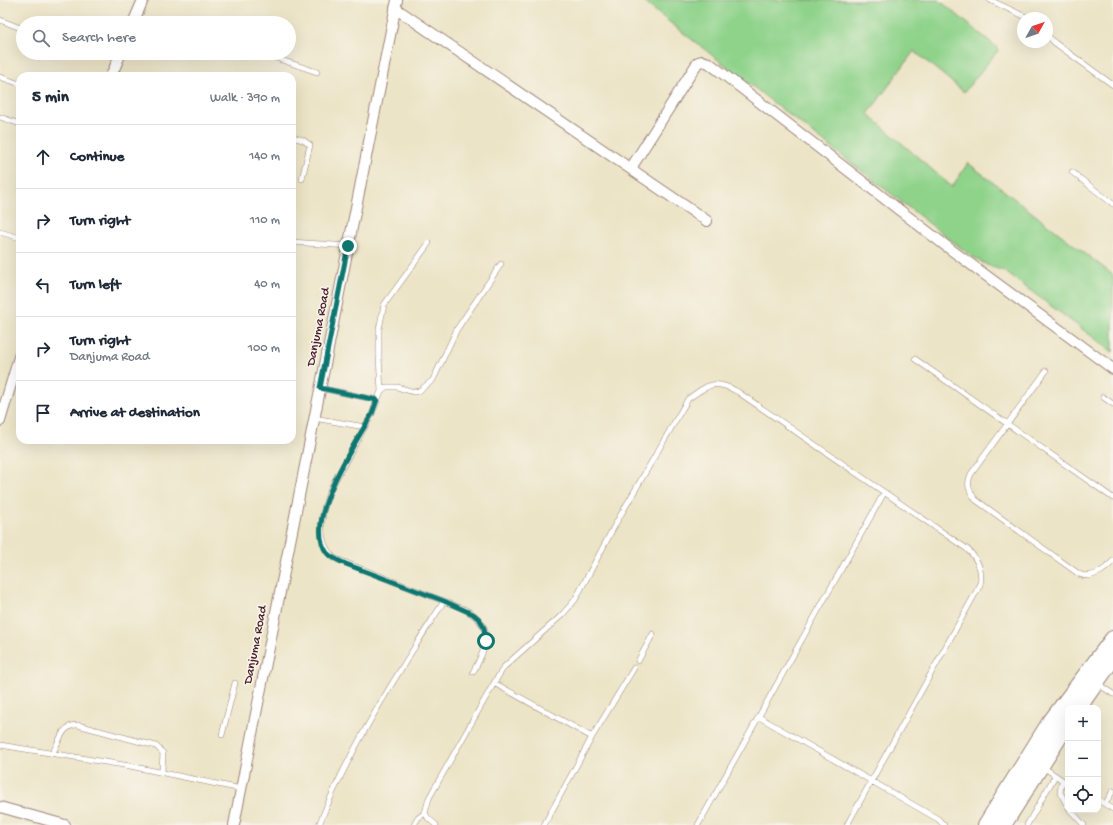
<!DOCTYPE html>
<html lang="en">
<head>
<meta charset="utf-8">
<style>
  body { margin:0; font-family:"Gochi Hand",sans-serif; background:#f6f6f7; color:#1f2937 }
  .controls { position:absolute; right:12px; bottom:12px; display:grid; overflow:hidden; border-radius:8px; box-shadow:0 4px 16px #0002 }
  .controls button { width:36px; height:36px; display:grid; place-items:center; padding:0; border:0; border-bottom:1px solid #e0e1e3; background:#fff; color:#1f2937; font:20px sans-serif }
  .compass { position:absolute; left:1017px; top:12px; width:36px; height:36px; border-radius:50%; background:#fff; box-shadow:0 4px 16px #0002; rotate:50deg }
  .stop { position:absolute; width:12px; height:12px; margin:-9px; border:3px solid #0f766e; border-radius:50%; background:#fff }
  .stop.end { background:#0f766e; border-color:#fff; box-shadow:0 1px 4px #0008 }
  .list { margin:0; padding:0; list-style:none }
  h2 { display:flex; justify-content:space-between; align-items:center; height:52px; margin:0; padding:0 16px; font-size:17px }
  h2 small { font-size:13px; font-weight:400; color:#747a83 }
  .list li { display:grid; grid-template-columns:26px 1fr auto; gap:12px; align-items:center; box-sizing:border-box; height:64px; padding:0 16px; border-top:1px solid #e0e1e3 }
  .list b { display:block; font-size:15px; white-space:nowrap }
  .list p { margin:0; font-size:13px; white-space:nowrap; color:#747a83 }
  .list em { font-size:13px; font-style:normal; color:#747a83 }
  .icon { flex:none; width:22px; height:22px; fill:none; stroke:currentColor; stroke-width:2; stroke-linecap:round; stroke-linejoin:round }
  .map { position:relative; flex:none; width:1113px; height:825px; overflow:hidden }
  .search { position:absolute; background:#fff; box-shadow:0 4px 16px #0002; left:16px; top:16px; width:280px; height:44px; display:flex; align-items:center; gap:10px; box-sizing:border-box; padding:0 14px; border-radius:22px; color:#747a83; font-size:15px }
  .panel { position:absolute; background:#fff; box-shadow:0 4px 16px #0002; left:16px; top:72px; width:280px; height:372px; border-radius:12px }
  .map>svg:first-child { display:block }
</style>
</head>
<body>
<div class="map">
<svg width="1113" height="825" viewBox="0 0 1113 825">
  <rect width="100%" height="100%" fill="#f7f3e8"/>
  <filter id="ink" filterUnits="userSpaceOnUse"><feTurbulence type="fractalNoise" baseFrequency=".025" numOctaves="2"/><feDisplacementMap in="SourceGraphic" scale="8" xChannelSelector="R" yChannelSelector="G"/><feConvolveMatrix kernelMatrix="1 2 1 2 8 2 1 2 1" color-interpolation-filters="sRGB"/></filter>
  <filter id="wash" filterUnits="userSpaceOnUse"><feTurbulence type="fractalNoise" baseFrequency=".012" numOctaves="4" result="noise"/><feDisplacementMap in="SourceGraphic" scale="16" xChannelSelector="R" yChannelSelector="G"/><feGaussianBlur stdDeviation="0.9" result="paint"/><feColorMatrix in="noise" values="0 0 0 0 0 0 0 0 0 0 0 0 0 0 0 0 0 1.4 0 .05"/><feComposite in="paint" operator="in"/></filter>
  <g filter="url(#wash)">
    <rect width="100%" height="100%" fill="#ece4c6"/>
    <path fill="#8fd38b" stroke="#6c795b" d="M 641,0 L 939,0 L 999,49 L 964,92 L 914,51 L 868,114 L 952,187 L 968,163 L 1113,275 L 1113,352 L 1004,271 L 987,265 L 970,255 Z"/>
  </g>
  <g filter="url(#ink)">
    <g fill="none" stroke-linecap="round" stroke-linejoin="round">
      <defs>
        <path id="service" d="M 990,0 L 1028,18
          M 0,20 L 23,29
          M 163,23 L 174,23
          M 1047,35 L 1055,43 L 1113,85
          M 261,53 L 317,72
          M 0,77 L 20,84
          M 0,117 L 20,124
          M 292,137 L 303,140 L 310,145 L 302,179
          M 1072,172 L 1113,204
          M 0,232 L 20,238
          M 292,242 L 348,246
          M 915,359 L 1113,498
          M 1046,371 L 971,474 C 966,484 969,491 976,500 L 1079,574 C 1091,580 1105,570 1113,561
          M 320,388 L 377,400
          M 381,391 L 379,357 L 379,329 L 384,305 L 429,243
          M 1103,397 L 1113,404
          M 314,418 L 365,427
          M 638,661 L 653,634
          M 473,672 C 488,646 495,625 464,609 L 334,558 C 314,540 322,508 332,486 L 372,414 L 381,391 L 386,387 L 397,387 L 414,392 L 419,391 L 433,380 L 457,329 L 501,264
          M 494,683 L 592,737
          M 1098,684 L 1113,694
          M 759,717 L 938,819 L 944,825
          M 222,735 L 235,683
          M 0,745 L 130,766 L 241,789
          M 53,753 C 59,741 63,724 78,725 L 156,746 L 163,753 L 162,771
          M 1043,767 L 1068,784
          M 1062,781 L 1060,792 L 1068,807
          M 1098,800 L 1113,809
          M 1105,804 L 1113,791
          M 1070,810 L 1084,825
          M 319,825 C 344,762 380,702 416,645 C 425,630 435,616 444,601
          M 414,825 L 418,818 L 425,813
          M 436,825 L 428,818 L 425,813 L 429,798 L 494,683 L 504,667 L 562,615 L 575,600 L 616,523 L 688,399 C 708,384 715,379 738,392 L 967,549 C 978,559 983,570 980,585 L 847,825
          M 544,825 L 592,737 L 634,668
          M 698,825 L 884,493
          M 1027,825 L 1055,776"/>
        <path id="minor" d="M 395,8 L 707,221
          M 133,23 L 143,0
          M 111,76 L 121,53
          M 631,168 L 698,62 L 702,61 L 709,63 L 946,246 L 1113,369
          M 0,421 L 20,354
          M 0,807 L 65,825
          M 234,825 L 397,0"/>
        <path id="primary" d="M 1078,708 L 1113,658
          M 986,825 L 1049,724 L 1113,639
          M 1003,825 L 1068,723"/>
      </defs>
      <use href="#service" stroke="#9b8278" stroke-width="6"/>
      <use href="#minor" stroke="#9b8278" stroke-width="12"/>
      <use href="#primary" stroke="#9b8278" stroke-width="18"/>
      <use href="#service" stroke="#fff" stroke-width="5"/>
      <use href="#minor" stroke="#fff" stroke-width="10"/>
      <use href="#primary" stroke="#fff" stroke-width="16"/>
    </g>
  </g>
  <g fill="none" stroke-linecap="round" stroke-linejoin="round" filter="url(#ink)">
    <path stroke="#0f766e" stroke-width="5" d="M 348,246 L 320,388 L 377,400 L 372,414 C 356,442 302,521 327,553 C 332,558 339,561 346,564 L 444,601 L 473,614 L 480,620 L 484,628 L 486,641"/>
  </g>
  <g text-anchor="middle" dominant-baseline="central" stroke-width="3.5" stroke-linejoin="round" paint-order="stroke">
    <g font-size="13" fill="#4a1f2b" stroke="#f7f3e8">
      <text transform="translate(319 327) rotate(-79)">Danjuma Road</text>
      <text transform="translate(256 645) rotate(-79)">Danjuma Road</text>
    </g>
  </g>
</svg>
<div class="controls">
<button>+</button>
<button>−</button>
<button><svg class="icon" aria-label="locate" viewBox="0 0 24 24"><circle cx="12" cy="12" r="6"/><path d="M12 2v4M12 18v4M2 12h4M18 12h4"/></svg></button>
</div>
<svg class="compass" viewBox="-18 -18 36 36"><path d="M0-13l5 13h-10z" fill="#e53935"/><path d="M0 13l5-13h-10z" fill="#747a83"/></svg>
<div class="stop" style="left:486px;top:641px"></div>
<div class="stop end" style="left:348px;top:246px"></div>
<div class="search"><svg class="icon" aria-label="search" viewBox="0 0 24 24"><circle cx="10" cy="10" r="6"/><path d="M15 15l6 6"/></svg>Search here</div>
<section class="panel">
<h2>5 min<small>Walk · 390 m</small></h2>
<ul class="list">
<li><svg class="icon" aria-label="ahead" viewBox="0 0 24 24"><path d="M12 20V5M6 11l6-6 6 6"/></svg><div><b>Continue</b></div><em>140 m</em></li>
<li><svg class="icon" aria-label="right" viewBox="0 0 24 24"><path d="M7 20v-9h11M14 6l5 5-5 5"/></svg><div><b>Turn right</b></div><em>110 m</em></li>
<li><svg class="icon" aria-label="left" viewBox="0 0 24 24"><path d="M17 20v-9H6M10 6l-5 5 5 5"/></svg><div><b>Turn left</b></div><em>40 m</em></li>
<li><svg class="icon" aria-label="right" viewBox="0 0 24 24"><path d="M7 20v-9h11M14 6l5 5-5 5"/></svg><div><b>Turn right</b><p>Danjuma Road</p></div><em>100 m</em></li>
<li><svg class="icon" aria-label="arrive" viewBox="0 0 24 24"><path d="M6 21V4h12l-3 4 3 4H6"/></svg><div><b>Arrive at destination</b></div></li>
</ul>
</section>
</div>
</body>
</html>
